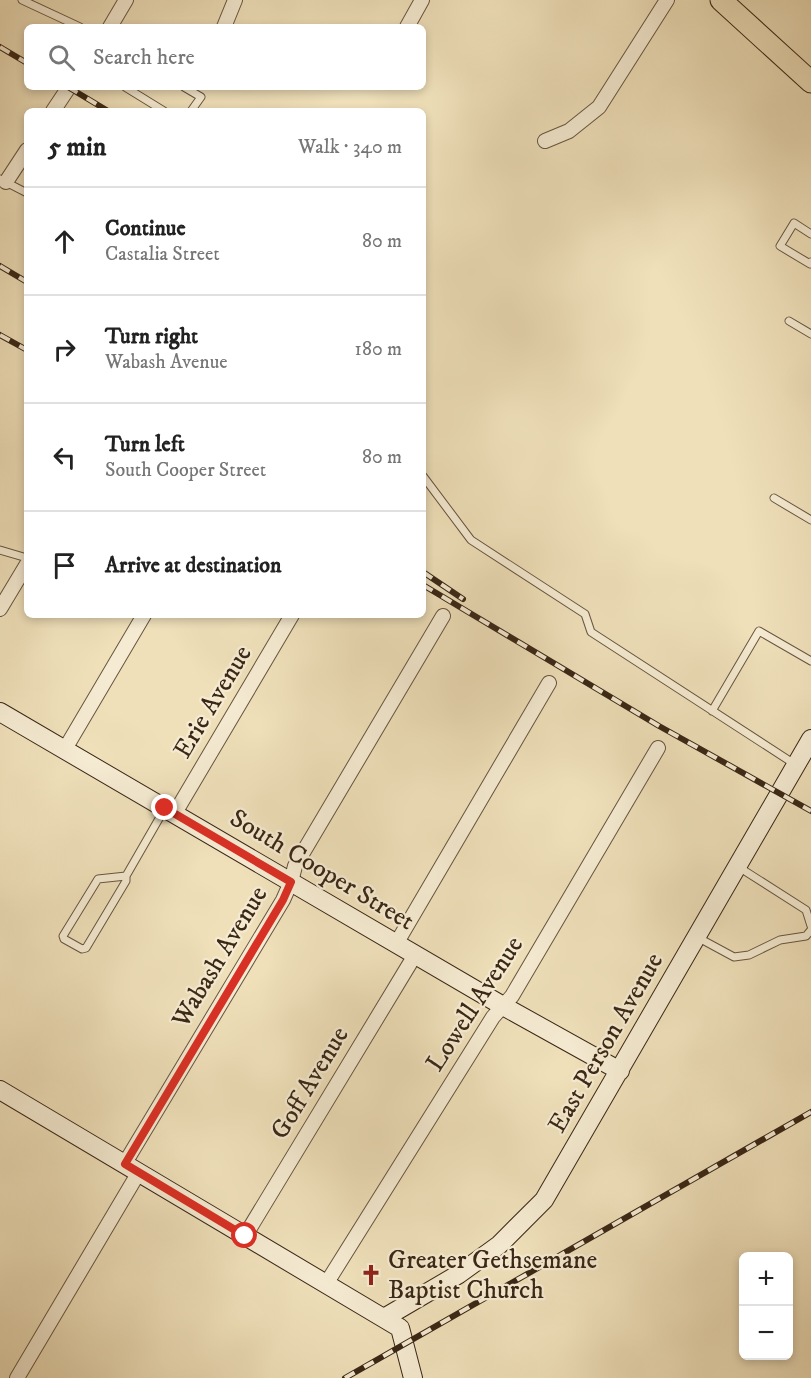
<!DOCTYPE html>
<html lang="en">
<head>
<meta charset="utf-8">
<style>
  body { margin:0; font-family:"IM FELL DW Pica",serif; background:#f6f6f6; color:#222 }
  .controls { position:absolute; right:18px; bottom:18px; display:grid; overflow:hidden; border-radius:9px; box-shadow:0 3px 9px #0003 }
  .controls button { width:54px; height:54px; display:grid; place-items:center; padding:0; border:0; border-bottom:2px solid #e0e0e0; background:#fff; color:#222; font:30px sans-serif }
  .stop { position:absolute; width:18px; height:18px; margin:-14px; border:4px solid #d93025; border-radius:50%; background:#fff }
  .stop.end { background:#d93025; border-color:#fff; box-shadow:0 2px 6px #0008 }
  .list { margin:0; padding:0; list-style:none }
  h2 { display:flex; justify-content:space-between; align-items:center; height:78px; margin:0; padding:0 24px; font-size:26px }
  h2 small { font-size:20px; font-weight:400; color:#767676 }
  .list li { display:grid; grid-template-columns:39px 1fr auto; gap:18px; align-items:center; box-sizing:border-box; height:108px; padding:0 24px; border-top:2px solid #e0e0e0 }
  .list b { display:block; font-size:22px; white-space:nowrap }
  .list p { margin:0; font-size:20px; white-space:nowrap; color:#767676 }
  .list em { font-size:20px; font-style:normal; color:#767676 }
  .icon { flex:none; width:33px; height:33px; fill:none; stroke:currentColor; stroke-width:2; stroke-linecap:round; stroke-linejoin:round }
  .map { position:relative; flex:none; width:811px; height:1378px; overflow:hidden }
  .search { position:absolute; background:#fff; box-shadow:0 3px 9px #0003; left:24px; top:24px; width:402px; height:66px; display:flex; align-items:center; gap:15px; box-sizing:border-box; padding:0 21px; border-radius:9px; color:#767676; font-size:22px }
  .panel { position:absolute; background:#fff; box-shadow:0 3px 9px #0003; left:24px; top:108px; width:402px; height:510px; border-radius:9px }
  .map>svg:first-child { display:block }
</style>
</head>
<body>
<div class="map">
<svg width="811" height="1378" viewBox="0 0 811 1378">
  <rect width="100%" height="100%" fill="#efe0ba"/>
  <filter id="stains"><feTurbulence type="fractalNoise" baseFrequency=".00333" numOctaves="4"/><feColorMatrix values="0 0 0 0 .2 0 0 0 0 .09 0 0 0 0 .02 0 0 0 .5 -.17"/></filter>
  <radialGradient id="worn" r=".72"><stop offset=".6" stop-color="#630" stop-opacity="0"/><stop offset="1" stop-color="#630" stop-opacity=".3"/></radialGradient>
  <g fill="none" stroke-linecap="round" stroke-linejoin="round">
    <defs>
      <path id="lane" d="M 22,0 L 80,27
        M 125,87 L 164,111
        M 184,87 L 201,97 L 191,111
        M 0,179 L 27,193
        M 811,234 L 794,223 L 780,246 L 810,264 L 811,262
        M 789,321 L 811,334
        M 423,476 L 471,540 L 585,614 L 591,632 L 796,765
        M 774,498 L 811,520
        M 0,550 L 27,558
        M 712,711 L 759,631 L 811,661
        M 737,866 L 806,910 L 811,926
        M 126,876 L 98,879 L 63,936 L 64,939 L 82,949 L 86,948 L 126,881 L 126,876 L 164,810
        M 697,937 L 734,957 L 749,955 L 780,940 L 806,936 L 811,930"/>
      <path id="street" d="M 110,27 L 126,0
        M 224,27 L 235,0
        M 407,27 L 422,0
        M 53,111 L 69,87
        M 545,141 L 569,131 L 599,107 L 667,0
        M 6,182 L 27,150
        M 0,609 L 27,564
        M 65,749 L 144,615
        M 175,813 L 292,615
        M 396,944 L 549,683
        M 125,1163 L 283,900 L 291,882 L 295,866 L 443,616
        M 245,1236 L 415,955
        M 326,1284 L 493,1017 L 512,996 L 658,748
        M 17,1378 L 139,1172"/>
      <path id="secondary" d="M 0,712 L 503,1006 L 620,1071
        M 0,1090 L 400,1328 L 413,1378
        M 384,1318 L 459,1274 L 499,1245 L 544,1200 L 811,739"/>
      <path id="primary" d="M 721,0 L 811,82"/>
    </defs>
    <use href="#lane" stroke="#67553f" stroke-width="9"/>
    <use href="#street" stroke="#67553f" stroke-width="16"/>
    <use href="#secondary" stroke="#3a2716" stroke-width="20"/>
    <use href="#primary" stroke="#3a2716" stroke-width="23"/>
    <use href="#lane" stroke="#f5ebd2" stroke-width="7"/>
    <use href="#street" stroke="#f5ebd2" stroke-width="14"/>
    <use href="#secondary" stroke="#f5ebd2" stroke-width="18"/>
    <use href="#primary" stroke="#efe0ba" stroke-width="21"/>
    <defs>
      <path id="rail" d="M 0,47 L 27,63
        M 68,87 L 108,111
        M 0,266 L 27,282
        M 0,335 L 27,350
        M 423,572 L 463,599
        M 423,585 L 659,726 L 811,811
        M 345,1378 L 811,1112"/>
    </defs>
    <use href="#rail" stroke="#3a2716" stroke-width="6"/>
    <use href="#rail" stroke="#f5ebd2" stroke-width="4" stroke-dasharray="11" stroke-linecap="butt"/>
  </g>
  <g fill="none" stroke-linecap="round" stroke-linejoin="round">
    <path stroke="#d93025" stroke-width="8" d="M 165,808 L 291,882 L 283,900 L 125,1164 L 245,1236"/>
  </g>
  <defs>
    <symbol id="church-bare" viewBox="-9 -9 18 18"><path d="M-1.2-6h2.4v3.5h3.3v2.4h-3.3V6h-2.4V-.1h-3.3v-2.4h3.3Z" fill="#8f2418" stroke="#f5ebd2" stroke-width="2.5" paint-order="stroke"/></symbol>
  </defs>
  <g fill-rule="evenodd">
    <use href="#church-bare" x="356" y="1260" width="30" height="30"/>
  </g>
  <g text-anchor="middle" dominant-baseline="central" stroke-width="4.5" stroke-linejoin="round" paint-order="stroke">
    <g font-size="26" fill="#3a2716" stroke="#f5ebd2">
      <text transform="translate(213 702) rotate(-59)">Erie Avenue</text>
      <text transform="translate(322 870) rotate(31)">South Cooper Street</text>
      <text transform="translate(220 957) rotate(-59)">Wabash Avenue</text>
      <text transform="translate(475 1004) rotate(-57)">Lowell Avenue</text>
      <text transform="translate(606 1043) rotate(-60)">East Person Avenue</text>
      <text transform="translate(310 1083) rotate(-59)">Goff Avenue</text>
    </g>
    <g font-size="26" fill="#3a2716" stroke="#f5ebd2" text-anchor="start">
      <text x="388" y="1260">Greater Gethsemane<tspan x="388" dy="30">Baptist Church</tspan></text>
    </g>
  </g>
  <rect width="100%" height="100%" filter="url(#stains)"/>
  <rect width="100%" height="100%" fill="url(#worn)"/>
</svg>
<div class="controls">
<button>+</button>
<button>−</button>
</div>
<div class="stop" style="left:245px;top:1236px"></div>
<div class="stop end" style="left:165px;top:808px"></div>
<div class="search"><svg class="icon" aria-label="search" viewBox="0 0 24 24"><circle cx="10" cy="10" r="6"/><path d="M15 15l6 6"/></svg>Search here</div>
<section class="panel">
<h2>5 min<small>Walk · 340 m</small></h2>
<ul class="list">
<li><svg class="icon" aria-label="ahead" viewBox="0 0 24 24"><path d="M12 20V5M6 11l6-6 6 6"/></svg><div><b>Continue</b><p>Castalia Street</p></div><em>80 m</em></li>
<li><svg class="icon" aria-label="right" viewBox="0 0 24 24"><path d="M7 20v-9h11M14 6l5 5-5 5"/></svg><div><b>Turn right</b><p>Wabash Avenue</p></div><em>180 m</em></li>
<li><svg class="icon" aria-label="left" viewBox="0 0 24 24"><path d="M17 20v-9H6M10 6l-5 5 5 5"/></svg><div><b>Turn left</b><p>South Cooper Street</p></div><em>80 m</em></li>
<li><svg class="icon" aria-label="arrive" viewBox="0 0 24 24"><path d="M6 21V4h12l-3 4 3 4H6"/></svg><div><b>Arrive at destination</b></div></li>
</ul>
</section>
</div>
</body>
</html>
